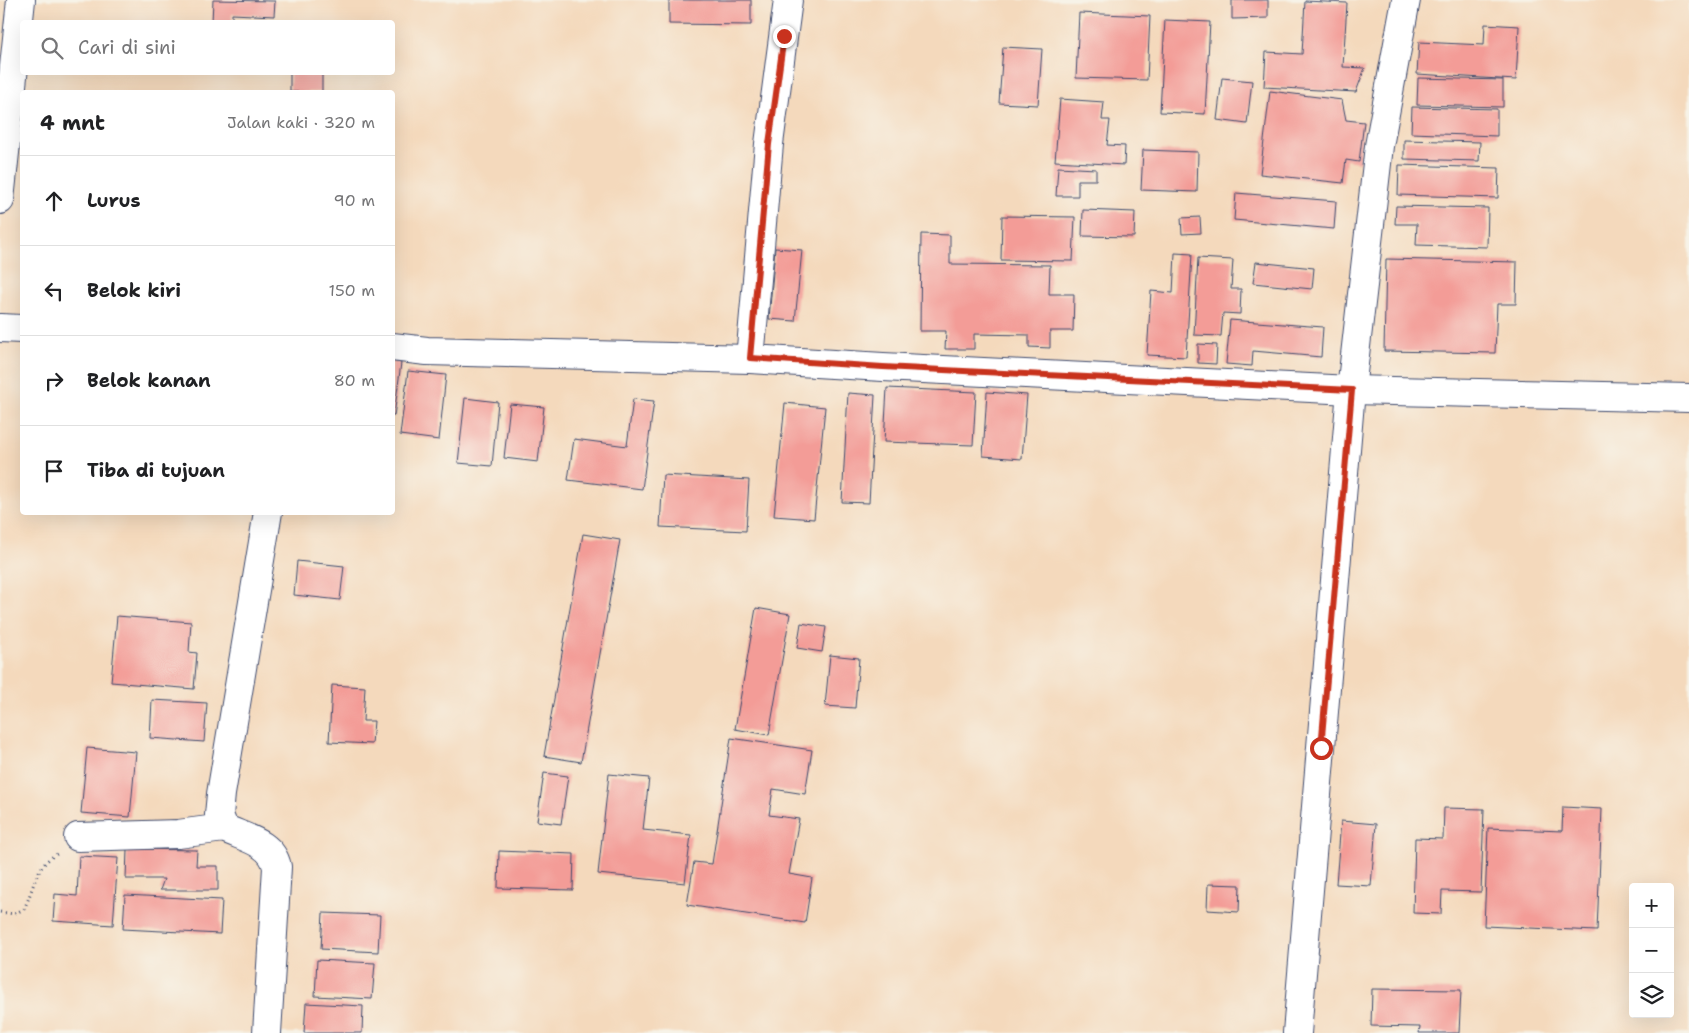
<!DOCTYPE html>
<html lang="id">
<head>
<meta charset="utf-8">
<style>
  body { margin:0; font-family:"Shantell Sans",sans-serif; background:#f6f6f6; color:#202124 }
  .controls { position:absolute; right:15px; bottom:15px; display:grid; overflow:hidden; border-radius:5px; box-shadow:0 5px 20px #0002 }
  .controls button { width:45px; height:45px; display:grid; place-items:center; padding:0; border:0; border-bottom:1px solid #e0e0e0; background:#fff; color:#202124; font:25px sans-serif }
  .stop { position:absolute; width:15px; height:15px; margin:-11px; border:4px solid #c8321e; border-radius:50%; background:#fff }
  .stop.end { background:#c8321e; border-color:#fff; box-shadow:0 1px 5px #0008 }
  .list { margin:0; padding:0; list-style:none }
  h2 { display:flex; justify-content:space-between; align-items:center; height:65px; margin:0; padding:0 20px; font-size:21px }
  h2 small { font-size:16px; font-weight:400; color:#757577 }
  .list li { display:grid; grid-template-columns:32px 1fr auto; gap:15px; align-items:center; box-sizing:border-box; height:90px; padding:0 20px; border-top:1px solid #e0e0e0 }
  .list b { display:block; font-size:19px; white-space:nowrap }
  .list em { font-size:16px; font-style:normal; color:#757577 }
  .icon { flex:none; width:28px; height:28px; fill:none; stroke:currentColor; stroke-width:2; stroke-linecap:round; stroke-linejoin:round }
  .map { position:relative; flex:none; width:1689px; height:1033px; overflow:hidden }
  .search { position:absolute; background:#fff; box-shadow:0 5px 20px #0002; left:20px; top:20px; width:375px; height:55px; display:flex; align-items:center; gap:12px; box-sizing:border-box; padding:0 18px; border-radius:5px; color:#757577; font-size:19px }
  .panel { position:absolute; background:#fff; box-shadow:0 5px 20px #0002; left:20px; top:90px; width:375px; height:425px; border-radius:5px }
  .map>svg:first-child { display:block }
</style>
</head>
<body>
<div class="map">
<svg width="1689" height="1033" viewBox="0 0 1689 1033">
  <rect width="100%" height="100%" fill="#f7f3e8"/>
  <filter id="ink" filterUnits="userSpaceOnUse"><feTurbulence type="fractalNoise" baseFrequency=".02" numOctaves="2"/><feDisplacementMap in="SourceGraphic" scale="10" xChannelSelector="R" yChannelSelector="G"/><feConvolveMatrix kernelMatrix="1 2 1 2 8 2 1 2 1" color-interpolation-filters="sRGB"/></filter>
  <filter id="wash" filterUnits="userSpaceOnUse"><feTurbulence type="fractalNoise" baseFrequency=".0096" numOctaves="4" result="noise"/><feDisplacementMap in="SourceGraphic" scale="20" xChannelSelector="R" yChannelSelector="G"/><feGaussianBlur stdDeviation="1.12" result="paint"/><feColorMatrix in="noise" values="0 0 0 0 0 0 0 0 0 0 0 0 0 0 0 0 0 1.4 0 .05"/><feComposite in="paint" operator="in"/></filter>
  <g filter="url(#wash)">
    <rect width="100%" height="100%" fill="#f4d9bc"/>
    <g id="blocks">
      <path fill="#f39c97" d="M 213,0 L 275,1 L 274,16 L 232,14 L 232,22 L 212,22 Z
        M 669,0 L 751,0 L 751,25 L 669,24 Z
        M 1232,0 L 1268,0 L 1268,18 L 1232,19 Z
        M 1305,1 L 1347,3 L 1343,67 L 1365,68 L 1356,92 L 1264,87 L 1266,52 L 1302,54 Z
        M 1079,13 L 1150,16 L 1147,80 L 1076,78 Z
        M 1165,20 L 1210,22 L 1205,114 L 1160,112 Z
        M 1485,24 L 1519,26 L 1516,80 L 1417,74 L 1419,42 L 1484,45 Z
        M 1003,47 L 1042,49 L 1038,105 L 999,103 Z
        M 290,72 L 322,72 L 322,92 L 290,92 Z
        M 1222,78 L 1252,81 L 1247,124 L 1217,120 Z
        M 1418,78 L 1503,80 L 1503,107 L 1417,105 Z
        M 1270,91 L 1342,100 L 1346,120 L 1364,122 L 1359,162 L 1346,160 L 1343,183 L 1260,174 Z
        M 1060,99 L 1104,102 L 1102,120 L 1110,120 L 1107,145 L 1125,146 L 1124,165 L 1055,161 Z
        M 1412,107 L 1497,109 L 1497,136 L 1411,133 Z
        M 1404,140 L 1480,142 L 1479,161 L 1404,159 Z
        M 1143,150 L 1198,152 L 1197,192 L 1141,190 Z
        M 1399,165 L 1499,168 L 1498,198 L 1398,195 Z
        M 1058,167 L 1096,169 L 1096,180 L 1078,180 L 1078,196 L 1056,196 Z
        M 1236,193 L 1336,201 L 1334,229 L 1234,220 Z
        M 1396,206 L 1488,208 L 1487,247 L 1416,245 L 1417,224 L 1395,224 Z
        M 1083,210 L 1135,212 L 1134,237 L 1082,236 Z
        M 1002,216 L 1075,217 L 1073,261 L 1001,260 Z
        M 1200,217 L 1201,233 L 1182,234 L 1181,218 Z
        M 921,234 L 950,235 L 950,264 L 1050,265 L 1049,294 L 1074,294 L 1073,331 L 1050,331 L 1050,348 L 1029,347 L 1029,335 L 974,334 L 974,349 L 945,349 L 946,331 L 920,331 Z
        M 775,248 L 802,250 L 795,321 L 769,319 Z
        M 1175,253 L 1192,254 L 1186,357 L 1147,355 L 1151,291 L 1173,293 Z
        M 1198,258 L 1233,260 L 1231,289 L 1241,289 L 1240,314 L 1223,313 L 1221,336 L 1194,335 Z
        M 1386,259 L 1517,262 L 1516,304 L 1497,304 L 1495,353 L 1384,351 Z
        M 1256,262 L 1314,268 L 1312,289 L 1253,283 Z
        M 1230,320 L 1323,327 L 1321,357 L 1253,351 L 1252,366 L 1226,364 Z
        M 1198,344 L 1217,345 L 1216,364 L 1198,363 Z
        M 392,361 L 401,363 L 394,416 L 392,416 Z
        M 408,371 L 446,375 L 439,440 L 400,435 Z
        M 887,388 L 976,392 L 973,445 L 884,442 Z
        M 987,392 L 1027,395 L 1022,459 L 983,456 Z
        M 848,393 L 875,395 L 869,503 L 842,502 Z
        M 465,398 L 498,402 L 492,466 L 458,463 Z
        M 633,399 L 654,401 L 642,489 L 568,480 L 574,439 L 627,446 Z
        M 785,403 L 825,407 L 814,519 L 774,516 Z
        M 510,404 L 544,407 L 538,462 L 504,458 Z
        M 663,475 L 749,480 L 746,531 L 660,527 Z
        M 583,534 L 620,540 L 581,762 L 544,756 Z
        M 297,561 L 344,566 L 340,600 L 294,595 Z
        M 756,608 L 790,614 L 769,735 L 735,729 Z
        M 117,616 L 191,622 L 189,652 L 197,653 L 194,689 L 111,682 Z
        M 801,623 L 826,627 L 822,652 L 797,648 Z
        M 830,655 L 859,658 L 855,708 L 825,706 Z
        M 332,685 L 365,687 L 363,721 L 374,721 L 372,744 L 329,742 Z
        M 152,700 L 207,703 L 204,742 L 150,738 Z
        M 731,738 L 812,750 L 805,794 L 773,789 L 769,815 L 799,819 L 789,874 L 812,878 L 805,923 L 687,905 L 694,862 L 712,864 Z
        M 87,748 L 136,752 L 130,817 L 81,813 Z
        M 544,773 L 568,776 L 561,824 L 537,821 Z
        M 609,774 L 649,778 L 643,830 L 691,835 L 685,883 L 598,874 Z
        M 1563,807 L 1602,809 L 1597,931 L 1484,926 L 1488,828 L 1562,831 Z
        M 1444,808 L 1484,809 L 1481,892 L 1442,891 L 1441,914 L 1413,913 L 1415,838 L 1443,839 Z
        M 1341,821 L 1376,824 L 1371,886 L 1336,884 Z
        M 127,849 L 197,850 L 196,866 L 218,866 L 218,890 L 160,890 L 164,879 L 126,879 Z
        M 499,851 L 574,854 L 573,890 L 498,888 Z
        M 79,856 L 118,858 L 113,925 L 53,921 L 55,894 L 77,896 Z
        M 1208,884 L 1240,885 L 1239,912 L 1207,910 Z
        M 125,895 L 222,900 L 220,934 L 123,929 Z
        M 323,913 L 380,915 L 378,952 L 321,949 Z
        M 317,960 L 375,963 L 372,999 L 315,996 Z
        M 1372,989 L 1461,990 L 1459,1033 L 1419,1033 L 1420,1027 L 1371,1026 Z
        M 306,1003 L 363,1006 L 362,1033 L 304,1033 Z"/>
    </g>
  </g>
  <g filter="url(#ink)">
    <use href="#blocks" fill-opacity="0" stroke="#3c486c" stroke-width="1"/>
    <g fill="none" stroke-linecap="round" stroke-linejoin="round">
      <defs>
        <path id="street" d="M 0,200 L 21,0
          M 0,328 L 22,329
          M 392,347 L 427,351 L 750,359 L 883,367 L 1351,390 L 1689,398
          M 750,359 L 769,144 L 788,0
          M 78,837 L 178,834 L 224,828
          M 267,1033 L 277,867 C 272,842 244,838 224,828 L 219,815 L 221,794 L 268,512"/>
        <path id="secondary" d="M 1297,1033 L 1351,390 L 1379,146 L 1406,0"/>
      </defs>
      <use href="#street" stroke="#3c486c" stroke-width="30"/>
      <use href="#secondary" stroke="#3c486c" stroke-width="30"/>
      <path stroke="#3c486c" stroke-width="3" stroke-dasharray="1 4" stroke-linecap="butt" d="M 0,912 L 14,914 L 24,909 C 34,889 35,865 57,854"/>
      <use href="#street" stroke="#fff" stroke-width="28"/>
      <use href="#secondary" stroke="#fff" stroke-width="28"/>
    </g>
  </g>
  <g fill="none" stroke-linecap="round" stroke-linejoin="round" filter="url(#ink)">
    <path stroke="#c8321e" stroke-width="6" d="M 784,36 L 769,144 L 750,358 L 883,367 L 1352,390 L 1321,748"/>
  </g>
</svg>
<div class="controls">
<button>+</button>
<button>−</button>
<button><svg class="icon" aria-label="layers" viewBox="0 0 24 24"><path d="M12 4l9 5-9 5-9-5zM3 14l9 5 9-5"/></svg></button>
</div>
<div class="stop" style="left:1321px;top:748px"></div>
<div class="stop end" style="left:784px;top:36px"></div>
<div class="search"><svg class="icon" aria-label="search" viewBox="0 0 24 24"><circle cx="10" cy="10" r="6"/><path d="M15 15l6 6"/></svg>Cari di sini</div>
<section class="panel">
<h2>4 mnt<small>Jalan kaki · 320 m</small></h2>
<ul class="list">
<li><svg class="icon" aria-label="ahead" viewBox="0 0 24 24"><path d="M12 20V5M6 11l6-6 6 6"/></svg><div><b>Lurus</b></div><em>90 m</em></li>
<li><svg class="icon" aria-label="left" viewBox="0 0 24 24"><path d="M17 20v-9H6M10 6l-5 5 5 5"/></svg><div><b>Belok kiri</b></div><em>150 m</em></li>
<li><svg class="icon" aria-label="right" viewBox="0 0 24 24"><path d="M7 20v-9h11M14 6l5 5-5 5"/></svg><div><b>Belok kanan</b></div><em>80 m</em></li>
<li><svg class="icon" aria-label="arrive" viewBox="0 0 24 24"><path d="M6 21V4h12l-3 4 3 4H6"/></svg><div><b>Tiba di tujuan</b></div></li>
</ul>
</section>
</div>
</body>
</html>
